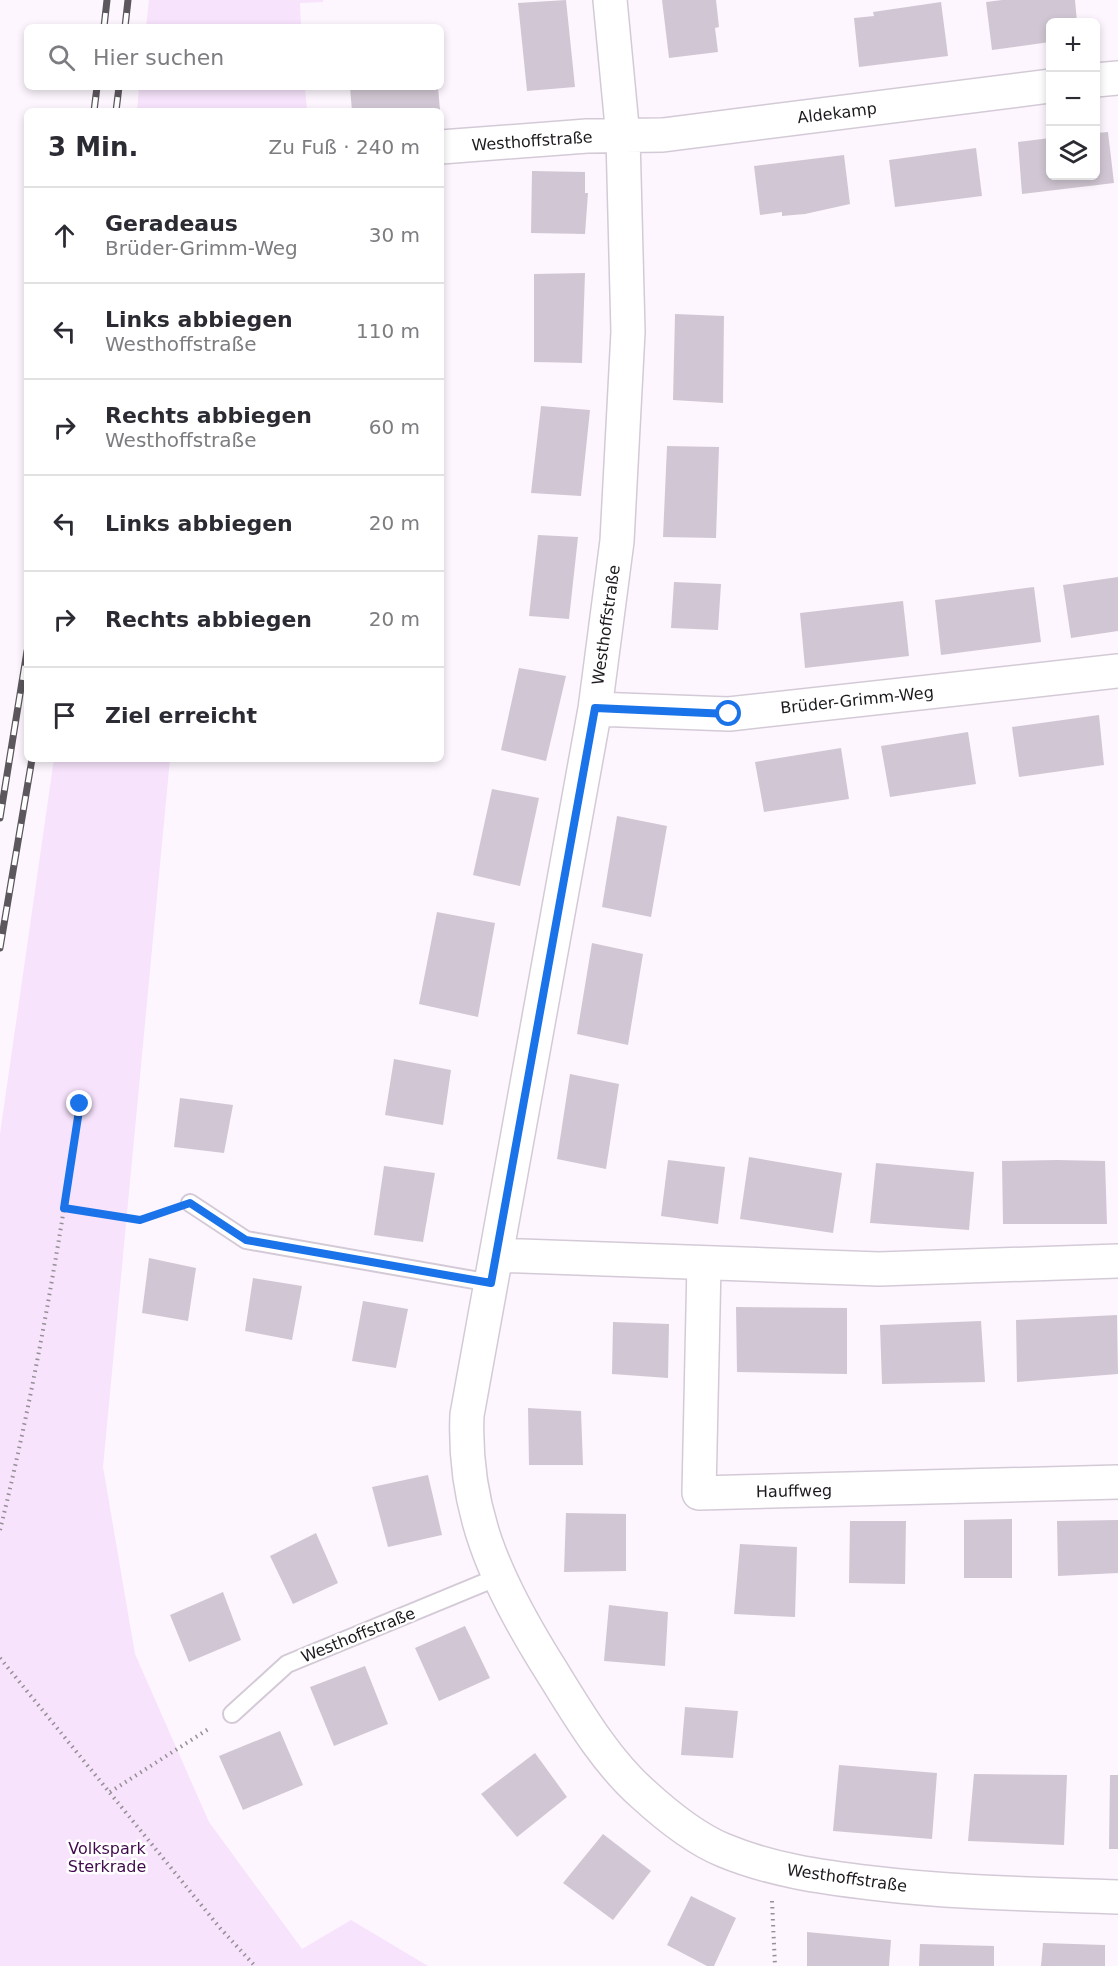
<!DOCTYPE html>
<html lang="de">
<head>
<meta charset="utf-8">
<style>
  body { margin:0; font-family:"DejaVu Sans",sans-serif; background:#f7f7f7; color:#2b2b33 }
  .controls { position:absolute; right:18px; top:18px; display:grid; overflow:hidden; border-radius:9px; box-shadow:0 3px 9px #0003 }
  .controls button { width:54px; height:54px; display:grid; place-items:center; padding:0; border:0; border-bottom:2px solid #e1e1e2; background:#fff; color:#2b2b33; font:30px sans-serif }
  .stop { position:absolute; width:18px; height:18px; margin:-14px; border:4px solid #1a73e8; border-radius:50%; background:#fff }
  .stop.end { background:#1a73e8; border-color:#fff; box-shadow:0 2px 6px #0008 }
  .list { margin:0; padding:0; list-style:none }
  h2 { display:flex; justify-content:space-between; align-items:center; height:78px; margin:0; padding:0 24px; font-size:26px }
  h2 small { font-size:20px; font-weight:400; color:#7c7c81 }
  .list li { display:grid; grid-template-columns:39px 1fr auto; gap:18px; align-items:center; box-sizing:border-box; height:96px; padding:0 24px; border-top:2px solid #e1e1e2 }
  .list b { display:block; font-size:22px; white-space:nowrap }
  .list p { margin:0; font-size:20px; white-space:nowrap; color:#7c7c81 }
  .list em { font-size:20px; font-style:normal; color:#7c7c81 }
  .icon { flex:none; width:33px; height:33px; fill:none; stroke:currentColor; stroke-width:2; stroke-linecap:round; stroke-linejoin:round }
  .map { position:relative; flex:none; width:1118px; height:1966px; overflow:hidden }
  .search { position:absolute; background:#fff; box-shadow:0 3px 9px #0003; left:24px; top:24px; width:420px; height:66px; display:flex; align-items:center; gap:15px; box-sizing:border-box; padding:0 21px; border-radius:9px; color:#7c7c81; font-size:22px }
  .panel { position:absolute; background:#fff; box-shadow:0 3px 9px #0003; left:24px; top:108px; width:420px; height:654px; border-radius:9px }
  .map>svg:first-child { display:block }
</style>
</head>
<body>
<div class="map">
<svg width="1118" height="1966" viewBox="0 0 1118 1966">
  <rect width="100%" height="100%" fill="#fdf6fe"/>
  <path fill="#f7e3fc" d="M 149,0 L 323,0 L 323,2 L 300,3 L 301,27 L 146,27 Z
    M 139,87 L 305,87 L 307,109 L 137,111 Z
    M 54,759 L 170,759 L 103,1467 L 135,1654 L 209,1822 L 302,1949 L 351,1920 L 428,1966 L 0,1966 L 0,1134 Z"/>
  <path fill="#d1c7d4" d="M 566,0 L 575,87 L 527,91 L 518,3 Z
    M 662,0 L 716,0 L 719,27 L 715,28 L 718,52 L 669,58 Z
    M 1002,0 L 1075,0 L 1077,22 L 1050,22 L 1050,42 L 992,50 L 986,2 Z
    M 941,2 L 948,56 L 859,67 L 854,18 L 874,16 L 873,12 Z
    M 350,87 L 438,87 L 440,110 L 352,111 Z
    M 1108,132 L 1114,183 L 1022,194 L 1018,142 L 1050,138 L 1050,176 L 1096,176 L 1096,133 Z
    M 976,148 L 982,196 L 895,207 L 889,160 Z
    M 844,155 L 850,204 L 805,214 L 782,216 L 782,212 L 760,215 L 754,166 Z
    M 532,171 L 585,172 L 585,193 L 588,193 L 585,234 L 531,233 Z
    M 585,273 L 582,363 L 534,362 L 534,274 Z
    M 675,314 L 724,316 L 723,403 L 673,400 Z
    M 541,406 L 590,410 L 581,496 L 531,493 Z
    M 667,446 L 719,447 L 716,538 L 663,537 Z
    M 538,535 L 578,537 L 569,619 L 529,616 Z
    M 1118,577 L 1118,631 L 1071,638 L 1063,585 Z
    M 674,582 L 721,584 L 718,630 L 671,628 Z
    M 1034,587 L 1041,642 L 941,655 L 935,600 Z
    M 903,601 L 909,656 L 805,668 L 800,613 Z
    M 519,668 L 566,676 L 546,761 L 501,750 Z
    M 1099,715 L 1104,765 L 1019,777 L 1012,727 Z
    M 968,732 L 976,784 L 890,797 L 881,746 Z
    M 841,748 L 849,799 L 764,812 L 755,762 Z
    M 492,789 L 539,798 L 520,886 L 473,875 Z
    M 617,816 L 667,826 L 651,917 L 602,907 Z
    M 437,912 L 495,923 L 478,1017 L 419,1004 Z
    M 592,943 L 643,954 L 628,1045 L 577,1034 Z
    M 394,1059 L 451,1070 L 443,1125 L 385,1115 Z
    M 570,1074 L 619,1084 L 606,1169 L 557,1159 Z
    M 180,1098 L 233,1105 L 224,1153 L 174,1147 Z
    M 749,1157 L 842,1173 L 833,1233 L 740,1219 Z
    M 668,1160 L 725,1167 L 718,1224 L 661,1216 Z
    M 1057,1160 L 1105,1161 L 1107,1224 L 1003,1224 L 1002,1161 Z
    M 876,1163 L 974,1172 L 969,1230 L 870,1223 Z
    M 384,1166 L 435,1173 L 423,1242 L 374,1235 Z
    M 149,1258 L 196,1268 L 188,1321 L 142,1313 Z
    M 253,1278 L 302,1286 L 292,1340 L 245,1331 Z
    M 363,1301 L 408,1309 L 396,1368 L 352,1361 Z
    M 736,1307 L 847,1308 L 847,1374 L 737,1372 Z
    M 1117,1315 L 1118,1374 L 1017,1382 L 1016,1320 Z
    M 981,1321 L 985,1382 L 882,1384 L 880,1325 Z
    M 613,1322 L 669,1324 L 668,1378 L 612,1374 Z
    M 528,1408 L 581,1411 L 583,1465 L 529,1465 Z
    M 428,1475 L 442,1535 L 388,1547 L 372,1487 Z
    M 566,1513 L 626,1514 L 626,1571 L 564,1572 Z
    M 1012,1519 L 1012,1578 L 964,1578 L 964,1520 Z
    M 1118,1520 L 1118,1573 L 1058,1576 L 1057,1521 Z
    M 850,1521 L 906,1521 L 905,1584 L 849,1583 Z
    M 316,1533 L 338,1583 L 293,1604 L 270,1556 Z
    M 740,1544 L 797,1547 L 795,1617 L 734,1614 Z
    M 223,1592 L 241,1640 L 189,1662 L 170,1615 Z
    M 609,1605 L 668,1612 L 665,1666 L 604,1661 Z
    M 465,1626 L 490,1678 L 439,1701 L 415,1648 Z
    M 365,1666 L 388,1724 L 334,1746 L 310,1687 Z
    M 685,1707 L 738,1711 L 733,1758 L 681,1755 Z
    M 280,1731 L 303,1785 L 243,1810 L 219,1756 Z
    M 535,1753 L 567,1797 L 517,1837 L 481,1794 Z
    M 839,1765 L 937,1773 L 932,1839 L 833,1831 Z
    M 974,1774 L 1067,1775 L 1064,1845 L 968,1841 Z
    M 1110,1775 L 1118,1775 L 1118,1849 L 1109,1849 Z
    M 603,1834 L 651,1871 L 613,1920 L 563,1883 Z
    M 691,1896 L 736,1918 L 714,1966 L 707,1966 L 667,1945 Z
    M 807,1932 L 891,1940 L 889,1966 L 807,1966 Z
    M 1043,1943 L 1105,1945 L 1105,1966 L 1041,1966 Z
    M 920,1944 L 994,1946 L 994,1966 L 919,1966 Z"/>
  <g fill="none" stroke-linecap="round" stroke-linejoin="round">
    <defs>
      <path id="lane" d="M 190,1203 L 246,1240 L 491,1283
        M 232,1714 L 287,1664 L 498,1577"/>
      <path id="street" d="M 610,0 L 623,137 L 628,332 L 617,541 L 595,709 L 467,1415 C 463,1510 496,1581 544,1659 C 573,1705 602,1758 643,1794 C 666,1815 694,1838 723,1850 C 771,1870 821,1877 872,1883 C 954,1893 1036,1894 1118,1897
        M 1096,80 L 1118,78
        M 441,147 L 587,136 L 663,135 L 1050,86
        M 595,709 L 729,714 L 1118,671
        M 496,1255 L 879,1269 L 1118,1261
        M 704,1264 L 699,1493 L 1118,1482"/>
    </defs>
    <use href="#lane" stroke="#d4cad7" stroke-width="20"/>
    <use href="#street" stroke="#d4cad7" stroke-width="36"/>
    <path stroke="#958f96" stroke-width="4" stroke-dasharray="1.5 4.5" stroke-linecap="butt" d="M 64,1208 L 140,1220 L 167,1211
      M 0,1530 C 35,1389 59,1247 80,1104
      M 0,1658 L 220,1928 L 255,1966
      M 110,1792 L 210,1728
      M 772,1901 L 775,1966"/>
    <use href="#lane" stroke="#fff" stroke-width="16"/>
    <use href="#street" stroke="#fff" stroke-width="33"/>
    <defs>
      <path id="rail" d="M 104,27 L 107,0
        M 125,27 L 128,0
        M 94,111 L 97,87
        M 116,111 L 119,87
        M 0,818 L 27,651
        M 0,948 L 32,759"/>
    </defs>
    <use href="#rail" stroke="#5c575d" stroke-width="7"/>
    <use href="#rail" stroke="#fff" stroke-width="4.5" stroke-dasharray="14" stroke-linecap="butt"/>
  </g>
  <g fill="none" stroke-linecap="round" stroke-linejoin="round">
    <path stroke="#1a73e8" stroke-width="8" d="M 80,1104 L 64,1208 L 140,1220 L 190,1203 L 246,1240 L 491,1283 L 595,708 L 729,714"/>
  </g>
  <g text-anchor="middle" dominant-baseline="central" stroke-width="5" stroke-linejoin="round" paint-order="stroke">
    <g font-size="16" fill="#1d191e" stroke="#fff">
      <text transform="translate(837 113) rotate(-7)">Aldekamp</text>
      <text transform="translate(532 141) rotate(-4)">Westhoffstraße</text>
      <text transform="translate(606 625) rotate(-82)">Westhoffstraße</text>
      <text transform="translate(857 700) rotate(-6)">Brüder-Grimm-Weg</text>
      <text transform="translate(794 1491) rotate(-1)">Hauffweg</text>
      <text transform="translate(358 1635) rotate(-22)">Westhoffstraße</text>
      <text transform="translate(847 1878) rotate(8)">Westhoffstraße</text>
    </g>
    <g font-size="16" fill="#400a4d" stroke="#fff">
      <text x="107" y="1848">Volkspark<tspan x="107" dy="18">Sterkrade</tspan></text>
    </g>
  </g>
</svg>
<div class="controls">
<button>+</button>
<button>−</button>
<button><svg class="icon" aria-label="layers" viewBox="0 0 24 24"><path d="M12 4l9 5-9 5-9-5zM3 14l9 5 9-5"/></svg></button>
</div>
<div class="stop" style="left:729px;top:714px"></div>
<div class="stop end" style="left:80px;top:1104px"></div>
<div class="search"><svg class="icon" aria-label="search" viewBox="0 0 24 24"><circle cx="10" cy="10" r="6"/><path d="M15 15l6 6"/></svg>Hier suchen</div>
<section class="panel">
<h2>3 Min.<small>Zu Fuß · 240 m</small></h2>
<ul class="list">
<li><svg class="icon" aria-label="ahead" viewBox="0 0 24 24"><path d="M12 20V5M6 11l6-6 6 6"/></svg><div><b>Geradeaus</b><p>Brüder-Grimm-Weg</p></div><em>30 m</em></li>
<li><svg class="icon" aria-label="left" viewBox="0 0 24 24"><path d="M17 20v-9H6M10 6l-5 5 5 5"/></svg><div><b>Links abbiegen</b><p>Westhoffstraße</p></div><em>110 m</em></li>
<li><svg class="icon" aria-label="right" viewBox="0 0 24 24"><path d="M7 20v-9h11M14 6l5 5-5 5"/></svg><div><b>Rechts abbiegen</b><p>Westhoffstraße</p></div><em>60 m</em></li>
<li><svg class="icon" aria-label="left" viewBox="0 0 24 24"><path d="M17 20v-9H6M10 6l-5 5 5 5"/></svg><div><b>Links abbiegen</b></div><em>20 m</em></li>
<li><svg class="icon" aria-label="right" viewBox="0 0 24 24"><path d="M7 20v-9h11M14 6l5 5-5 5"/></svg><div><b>Rechts abbiegen</b></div><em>20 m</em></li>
<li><svg class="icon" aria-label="arrive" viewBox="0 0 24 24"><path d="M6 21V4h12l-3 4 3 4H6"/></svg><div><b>Ziel erreicht</b></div></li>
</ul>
</section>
</div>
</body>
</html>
